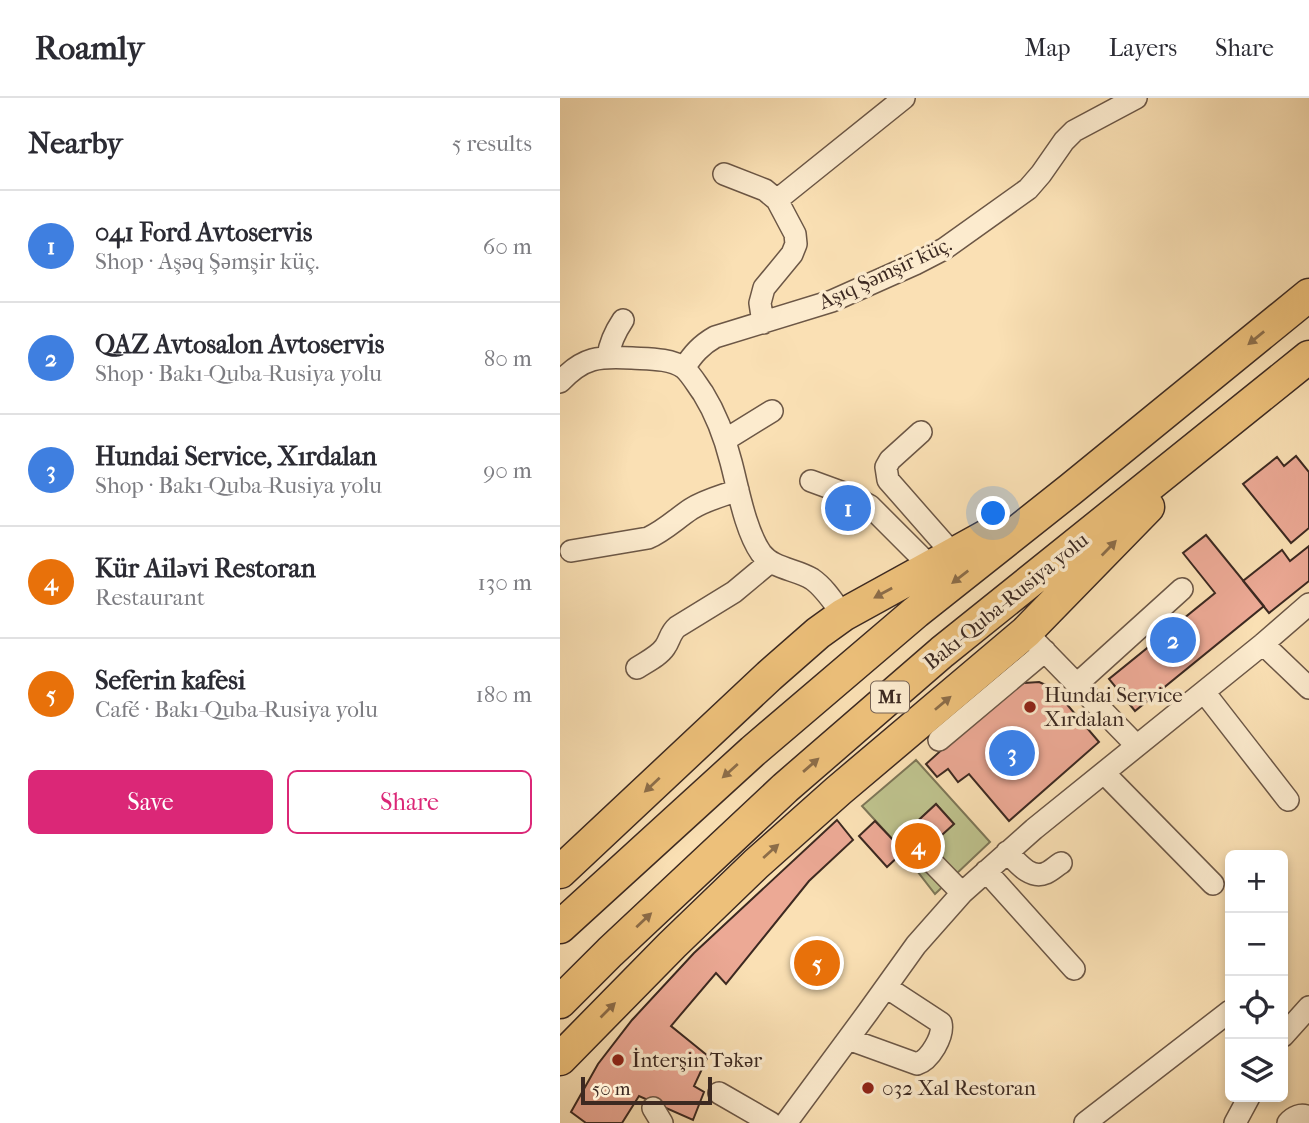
<!DOCTYPE html>
<html lang="en">
<head>
<meta charset="utf-8">
<style>
  body { margin:0; font-family:"IM FELL French Canon",serif; background:#f7f7f7; color:#2b2b33 }
  .controls { position:absolute; right:21px; bottom:21px; display:grid; overflow:hidden; border-radius:10px; box-shadow:0 4px 10px #0003 }
  .controls button { width:63px; height:63px; display:grid; place-items:center; padding:0; border:0; border-bottom:2px solid #e1e1e2; background:#fff; color:#2b2b33; font:35px sans-serif }
  .scale { position:absolute; left:21px; bottom:18px; width:131px; box-sizing:border-box; padding-left:7px; border:4px solid #3c2921; border-top:0; font-size:19px; line-height:24px; white-space:nowrap; color:#3c2921; -webkit-text-stroke:5px #fcebce; paint-order:stroke }
  .you { position:absolute; left:434px; top:416px; width:24px; height:24px; margin:-18px; border:5px solid #fff; border-radius:50%; background:#1a73e8; box-shadow:0 0 0 10px #1a73e833 }
  .badge { display:grid; place-items:center; width:46px; height:46px; border-radius:50%; background:#db2777; color:#fff; font-size:23px; font-weight:700 }
  .pin { position:absolute; translate:-50% -50%; border:4px solid #fff; box-shadow:0 2px 7px #0006 }
  .list { margin:0; padding:0; list-style:none }
  h2 { display:flex; justify-content:space-between; align-items:center; height:91px; margin:0; padding:0 28px; font-size:30px }
  h2 small { font-size:23px; font-weight:400; color:#7c7c81 }
  .list li { display:grid; grid-template-columns:46px 1fr auto; gap:21px; align-items:center; box-sizing:border-box; height:112px; padding:0 28px; border-top:2px solid #e1e1e2 }
  .list b { display:block; font-size:26px; white-space:nowrap }
  .list p { margin:0; font-size:23px; white-space:nowrap; color:#7c7c81 }
  .list em { font-size:23px; font-style:normal; color:#7c7c81 }
  .actions { display:flex; gap:14px; padding:21px 28px }
  .actions a { flex:1; padding:16px 0; border:2px solid #db2777; border-radius:10px; text-align:center; font-size:24px; color:#db2777 }
  .actions .main { background:#db2777; color:#fff }
  .icon { flex:none; width:38px; height:38px; fill:none; stroke:currentColor; stroke-width:2; stroke-linecap:round; stroke-linejoin:round }
  .map { position:relative; flex:none; width:749px; height:1025px; overflow:hidden }
  header { display:flex; align-items:center; gap:42px; box-sizing:border-box; height:98px; padding:0 35px; background:#fff; border-bottom:2px solid #e1e1e2 }
  header strong { font-size:33px }
  nav { display:flex; gap:38px; margin-inline-start:auto; font-size:24px }
  main { display:flex }
  aside { flex:1; background:#fff }
  .map>svg:first-child { display:block }
</style>
</head>
<body>
<header>
<strong>Roamly</strong>
<nav><a>Map</a><a>Layers</a><a>Share</a></nav>
</header>
<main>
<aside>
<h2>Nearby<small>5 results</small></h2>
<ul class="list">
<li><span class="badge" style="background:#3f7fe0">1</span><div><b>041 Ford Avtoservis</b><p>Shop · Aşəq Şəmşir küç.</p></div><em>60 m</em></li>
<li><span class="badge" style="background:#3f7fe0">2</span><div><b>QAZ Avtosalon Avtoservis</b><p>Shop · Bakı-Quba-Rusiya yolu</p></div><em>80 m</em></li>
<li><span class="badge" style="background:#3f7fe0">3</span><div><b>Hundai Service, Xırdalan</b><p>Shop · Bakı-Quba-Rusiya yolu</p></div><em>90 m</em></li>
<li><span class="badge" style="background:#e8710a">4</span><div><b>Kür Ailəvi Restoran</b><p>Restaurant</p></div><em>130 m</em></li>
<li><span class="badge" style="background:#e8710a">5</span><div><b>Seferin kafesi</b><p>Café · Bakı-Quba-Rusiya yolu</p></div><em>180 m</em></li>
</ul>
<div class="actions"><a class="main">Save</a><a>Share</a></div>
</aside>
<div class="map">
<svg width="749" height="1025" viewBox="0 0 749 1025">
  <rect width="100%" height="100%" fill="#fae0b4"/>
  <filter id="stains"><feTurbulence type="fractalNoise" baseFrequency=".00286" numOctaves="4"/><feColorMatrix values="0 0 0 0 .2 0 0 0 0 .09 0 0 0 0 .02 0 0 0 .5 -.17"/></filter>
  <radialGradient id="worn" r=".72"><stop offset=".6" stop-color="#630" stop-opacity="0"/><stop offset="1" stop-color="#630" stop-opacity=".3"/></radialGradient>
  <path fill="#bec28d" stroke="#7d7657" stroke-width="2" d="M 356,662 L 430,744 L 375,796 L 351,765 L 394,726 L 376,706 L 335,744 L 302,708 Z"/>
  <path fill="#eca995" stroke="#3c2921" stroke-width="2" d="M 736,358 L 749,374 L 749,430 L 731,445 L 683,386 L 717,359 L 724,368 Z
    M 646,437 L 704,508 L 575,613 L 549,581 L 655,495 L 623,455 Z
    M 749,448 L 749,483 L 709,515 L 683,483 L 722,452 L 730,463 Z
    M 479,584 L 493,590 L 539,644 L 449,723 L 409,676 L 398,684 L 388,671 L 377,679 L 366,666 L 450,590 L 464,585 Z
    M 376,706 L 394,726 L 351,765 L 342,755 L 327,769 L 299,738 L 315,723 L 335,744 Z
    M 277,722 L 293,742 L 249,783 L 166,886 L 156,875 L 111,928 L 148,958 L 134,988 L 144,994 L 133,1022 L 79,998 L 62,1025 L 26,1025 L 11,1014 L 38,966 L 72,922 L 134,855 Z"/>
  <g fill="none" stroke-linecap="round" stroke-linejoin="round">
    <defs>
      <path id="minor" d="M 164,76 L 205,92 L 217,102 L 235,136 L 236,146 L 232,156 L 204,190 L 200,205 L 203,225
        M 217,102 L 344,0
        M 48,258 C 50,244 55,234 63,222
        M 124,270 C 133,256 141,247 155,239 L 272,203 L 355,166 L 384,151 L 468,91 L 481,76 L 504,43 L 514,33 L 576,0
        M 0,284 C 23,259 39,258 72,260 C 88,261 110,260 124,270 C 131,276 137,287 143,295 C 156,316 165,340 171,364 C 178,390 185,432 201,455 C 213,471 236,471 252,481 C 265,490 274,505 283,517
        M 361,334 L 330,362 L 326,369 L 328,382 L 393,456
        M 165,342 L 212,313
        M 251,383 L 292,398 L 310,408 L 371,469
        M 11,453 L 88,440 C 104,433 116,421 131,411 C 145,402 162,398 178,392
        M 466,534 L 576,647
        M 703,546 L 749,590
        M 77,570 C 86,564 99,558 105,549 C 110,542 110,535 117,529 L 174,494 L 210,464
        M 517,586 L 622,491
        M 644,594 L 728,702
        M 379,642 L 485,553
        M 544,675 L 653,786
        M 447,754 C 457,764 470,782 486,775 C 491,773 496,768 501,765
        M 369,761 L 402,795
        M 426,773 L 514,871
        M 723,938 L 749,909
        M 288,941 L 357,966 C 370,962 384,938 381,925 L 326,889
        M 159,995 L 211,1025
        M 93,1010 L 102,1025
        M 226,1025 L 308,914 L 356,847 L 402,795 L 474,731 L 703,546 L 749,506
        M 525,1025 L 670,913
        M 675,1025 L 689,999
        M 728,1025 C 733,1019 741,1015 749,1019"/>
      <path id="highway" d="M 0,774 L 209,578 L 258,535 L 283,517 L 430,436
        M 0,829 L 193,653 L 356,514 L 511,391 L 749,197
        M 0,904 L 50,854 L 225,690 L 382,554 L 749,259
        M 0,961 L 112,847 L 196,766 L 278,693 L 466,534 L 588,409"/>
    </defs>
    <use href="#minor" stroke="#6c5746" stroke-width="24"/>
    <use href="#highway" stroke="#3c2921" stroke-width="35"/>
    <use href="#minor" stroke="#fcebce" stroke-width="21"/>
    <use href="#highway" stroke="#edc07a" stroke-width="32"/>
  </g>
  <defs><path id="oneway-solid" d="M-6-.8H1V-3.2L6.5 0L1 3.2V.8H-6Z" transform="scale(1.75)"/></defs>
  <g fill="#8c6d49">
    <use href="#oneway-solid" transform="translate(696 240) rotate(141)"/>
    <use href="#oneway-solid" transform="translate(549 450) rotate(-46)"/>
    <use href="#oneway-solid" transform="translate(400 479) rotate(142)"/>
    <use href="#oneway-solid" transform="translate(323 495) rotate(151)"/>
    <use href="#oneway-solid" transform="translate(383 605) rotate(-40)"/>
    <use href="#oneway-solid" transform="translate(251 667) rotate(-41)"/>
    <use href="#oneway-solid" transform="translate(170 673) rotate(138)"/>
    <use href="#oneway-solid" transform="translate(92 687) rotate(137)"/>
    <use href="#oneway-solid" transform="translate(211 753) rotate(-42)"/>
    <use href="#oneway-solid" transform="translate(84 822) rotate(-43)"/>
    <use href="#oneway-solid" transform="translate(48 912) rotate(-45)"/>
  </g>
  <g fill="#8f2418" stroke="#fcebce" stroke-width="2.5">
    <circle cx="470" cy="609" r="7"/>
    <circle cx="58" cy="962" r="7"/>
    <circle cx="308" cy="990" r="7"/>
  </g>
  <g text-anchor="middle" dominant-baseline="central" stroke-width="7" stroke-linejoin="round" paint-order="stroke">
    <rect fill="#fcebce" stroke="#766355" stroke-width="2" x="311" y="583.5" width="38" height="31" rx="5"/>
    <g font-size="19" font-weight="bold" fill="#3c2921">
      <text x="330" y="599">M1</text>
    </g>
    <g font-size="21" fill="#3c2921" stroke="#fcebce">
      <text transform="translate(325 175) rotate(-25)">Aşıq Şəmşir küç.</text>
      <text transform="translate(446 503) rotate(-39)">Bakı-Quba-Rusiya yolu</text>
    </g>
    <g font-size="21" fill="#3c2921" stroke="#fcebce" text-anchor="start">
      <text x="484" y="597">Hundai Service<tspan x="484" dy="24">Xırdalan</tspan></text>
      <text x="72" y="962">İnterşin Təkər</text>
      <text x="322" y="990">032 Xal Restoran</text>
    </g>
  </g>
  <rect width="100%" height="100%" filter="url(#stains)"/>
  <rect width="100%" height="100%" fill="url(#worn)"/>
</svg>
<div class="controls">
<button>+</button>
<button>−</button>
<button><svg class="icon" aria-label="locate" viewBox="0 0 24 24"><circle cx="12" cy="12" r="6"/><path d="M12 2v4M12 18v4M2 12h4M18 12h4"/></svg></button>
<button><svg class="icon" aria-label="layers" viewBox="0 0 24 24"><path d="M12 4l9 5-9 5-9-5zM3 14l9 5 9-5"/></svg></button>
</div>
<div class="scale">50 m</div>
<div class="you"></div>
<div class="pin badge" style="left:288px;top:410px;background:#3f7fe0">1</div>
<div class="pin badge" style="left:613px;top:542px;background:#3f7fe0">2</div>
<div class="pin badge" style="left:452px;top:655px;background:#3f7fe0">3</div>
<div class="pin badge" style="left:358px;top:748px;background:#e8710a">4</div>
<div class="pin badge" style="left:257px;top:865px;background:#e8710a">5</div>
</div>
</main>
</body>
</html>
